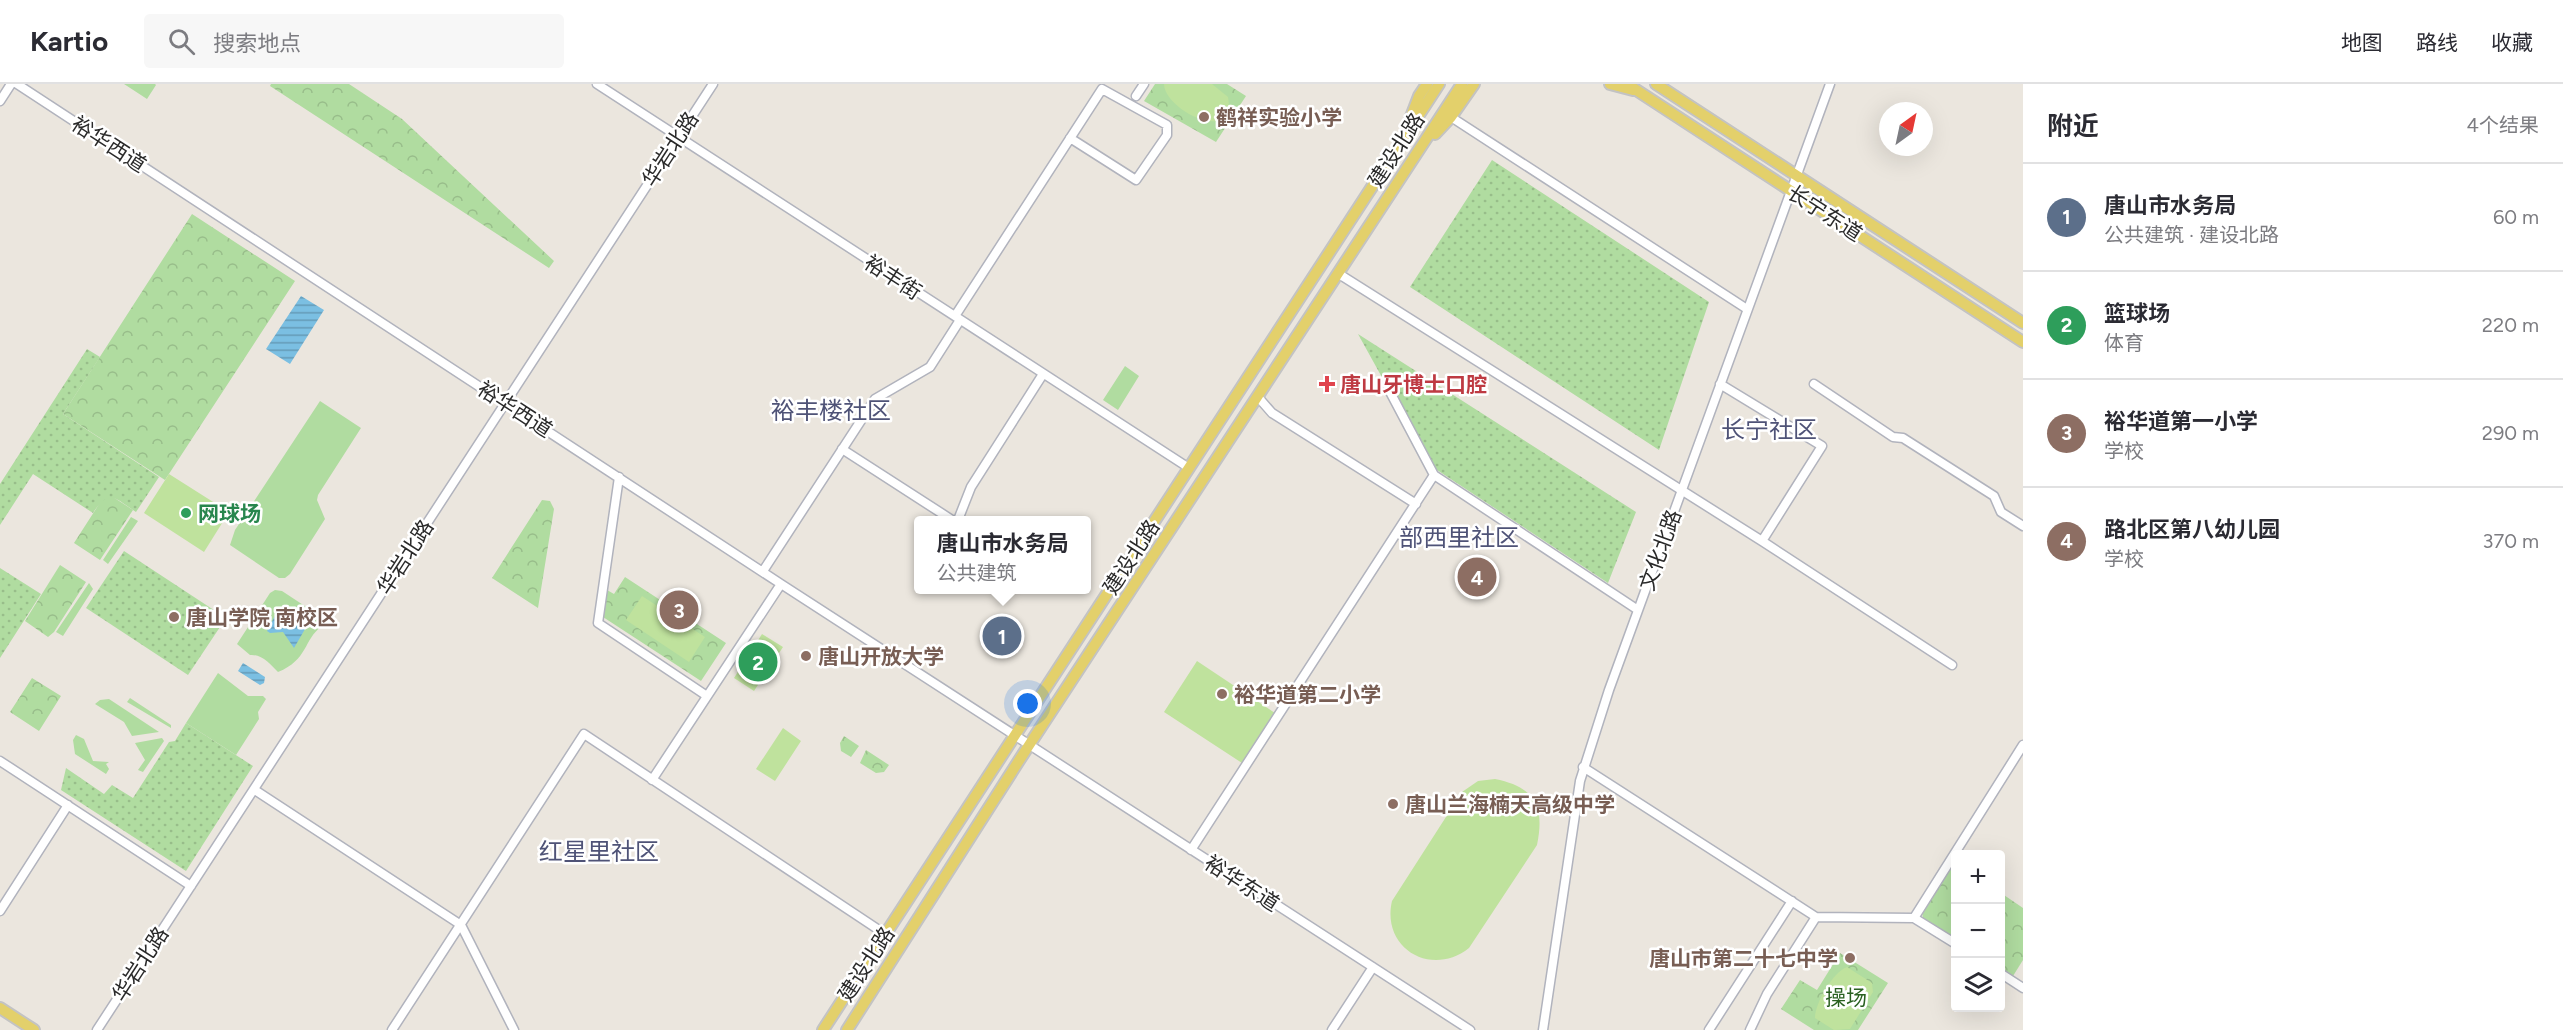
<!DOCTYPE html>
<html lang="zh">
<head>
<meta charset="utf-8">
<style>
  body { margin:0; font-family:Figtree,"Noto Sans SC",sans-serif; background:#f7f7f7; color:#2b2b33 }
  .controls { position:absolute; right:18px; bottom:18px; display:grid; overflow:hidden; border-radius:6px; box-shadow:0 6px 24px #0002 }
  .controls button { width:54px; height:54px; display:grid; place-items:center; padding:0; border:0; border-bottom:2px solid #e1e1e2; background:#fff; color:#2b2b33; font:30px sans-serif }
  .compass { position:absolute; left:1879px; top:18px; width:54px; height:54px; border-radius:50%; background:#fff; box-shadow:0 6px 24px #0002; rotate:33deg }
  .you { position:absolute; left:1028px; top:620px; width:21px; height:21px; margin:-15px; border:4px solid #fff; border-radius:50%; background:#1a73e8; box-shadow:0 0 0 9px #1a73e833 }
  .badge { display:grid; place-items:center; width:39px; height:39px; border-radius:50%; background:#111827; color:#fff; font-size:20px; font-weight:700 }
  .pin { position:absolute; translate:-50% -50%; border:3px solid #fff; box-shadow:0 2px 6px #0006 }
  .popup { position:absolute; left:914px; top:432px; width:177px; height:78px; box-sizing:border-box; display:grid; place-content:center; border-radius:6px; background:#fff; filter:drop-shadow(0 2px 4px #0005); font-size:20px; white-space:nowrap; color:#7c7c81 }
  .popup b { font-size:22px; color:#2b2b33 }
  .popup::after { content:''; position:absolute; left:50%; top:100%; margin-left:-12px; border:12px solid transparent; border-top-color:#fff }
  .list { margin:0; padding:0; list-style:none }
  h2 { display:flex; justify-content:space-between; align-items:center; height:78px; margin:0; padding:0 24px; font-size:26px }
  h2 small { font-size:20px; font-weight:400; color:#7c7c81 }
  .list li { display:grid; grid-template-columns:39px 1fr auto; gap:18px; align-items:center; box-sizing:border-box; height:108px; padding:0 24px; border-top:2px solid #e1e1e2 }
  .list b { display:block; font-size:22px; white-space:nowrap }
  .list p { margin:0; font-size:20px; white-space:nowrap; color:#7c7c81 }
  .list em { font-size:20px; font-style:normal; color:#7c7c81 }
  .icon { flex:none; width:33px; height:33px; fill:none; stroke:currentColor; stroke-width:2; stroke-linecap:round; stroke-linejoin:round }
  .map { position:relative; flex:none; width:2023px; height:946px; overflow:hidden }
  header { display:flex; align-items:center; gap:36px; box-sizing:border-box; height:84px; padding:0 30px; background:#fff; border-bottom:2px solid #e1e1e2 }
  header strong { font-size:28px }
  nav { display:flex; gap:33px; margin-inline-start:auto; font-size:21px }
  .search { width:420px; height:54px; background:#f7f7f7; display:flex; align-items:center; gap:15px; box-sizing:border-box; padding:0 21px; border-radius:6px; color:#7c7c81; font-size:22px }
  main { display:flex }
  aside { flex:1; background:#fff }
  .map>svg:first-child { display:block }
</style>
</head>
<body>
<header>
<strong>Kartio</strong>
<div class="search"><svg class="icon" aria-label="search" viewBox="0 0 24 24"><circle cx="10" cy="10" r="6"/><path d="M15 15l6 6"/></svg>搜索地点</div>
<nav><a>地图</a><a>路线</a><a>收藏</a></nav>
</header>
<main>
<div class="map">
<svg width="2023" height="946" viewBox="0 0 2023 946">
  <defs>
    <pattern id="forest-crowns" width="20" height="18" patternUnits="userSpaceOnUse" patternTransform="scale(1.5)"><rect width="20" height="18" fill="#b0dca0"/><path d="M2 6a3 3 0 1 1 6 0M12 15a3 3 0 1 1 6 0" fill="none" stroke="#98bd8a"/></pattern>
    <pattern id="garden-dots" width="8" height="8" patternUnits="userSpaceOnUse" patternTransform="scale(1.5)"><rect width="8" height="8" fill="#b0dca0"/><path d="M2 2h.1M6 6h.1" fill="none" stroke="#98bd8a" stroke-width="1.8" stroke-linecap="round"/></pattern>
    <pattern id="water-rules" width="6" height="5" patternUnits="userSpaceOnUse" patternTransform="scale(1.5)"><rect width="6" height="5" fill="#7bbfe2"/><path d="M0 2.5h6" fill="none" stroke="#659bb7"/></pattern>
  </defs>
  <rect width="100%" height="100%" fill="#ebe6de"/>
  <path fill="#b0dca0" d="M 1125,282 L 1139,292 L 1118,326 L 1103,316 Z
    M 320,317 L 361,344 L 318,411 L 317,416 L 325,435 L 290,490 L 285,494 L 279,494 L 230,461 L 235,446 Z
    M 131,433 L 138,437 L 108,480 L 103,476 Z
    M 89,499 L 93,505 L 63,552 L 56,548 Z
    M 275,506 L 282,507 L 320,532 L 323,536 L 321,543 C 304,555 308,576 278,588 C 270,580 262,570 250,571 L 237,560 L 270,509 Z
    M 218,589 L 248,612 L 263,612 L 266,615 L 258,628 L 259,635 L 236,671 L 186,639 Z
    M 130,614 L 171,641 L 171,644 L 127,618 Z
    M 109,615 L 159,648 L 132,652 L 124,638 L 95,620 L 100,616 Z
    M 76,651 L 84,655 L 93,677 L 109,678 L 106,680 L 109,685 L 106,690 L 75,670 L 73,656 Z
    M 162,654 L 164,657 L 143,688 L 138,686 L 145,676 L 135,659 Z"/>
  <path fill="url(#forest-crowns)" d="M 124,0 L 155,0 L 156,1 L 147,15 Z
    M 271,0 L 349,0 L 402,35 L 554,177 L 549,184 L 270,2 Z
    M 1155,0 L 1227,0 L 1246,12 L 1216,58 L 1144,17 Z
    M 192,130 L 295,197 L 165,396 L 63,330 Z
    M 107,412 L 113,413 L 133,426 L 100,476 L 74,459 L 103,414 Z
    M 542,416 L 550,417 L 554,425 L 538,524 L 492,494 Z
    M 60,481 L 86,498 L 54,548 L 48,553 L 25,537 Z
    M 625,493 L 726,559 L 701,597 L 603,533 L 607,506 L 614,510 Z
    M 32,594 L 61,612 L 39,647 L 10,628 Z
    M 844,652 L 859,662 L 851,673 L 841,667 L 840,659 Z
    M 866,666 L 889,681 L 884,688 L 876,689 L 860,679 Z
    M 1954,779 L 1955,780 L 1955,855 L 1923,834 L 1922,828 Z
    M 2001,809 L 2023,824 L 2023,876 L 2013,892 L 2001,884 Z
    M 1840,869 L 1888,899 L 1858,946 L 1814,946 L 1781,925 L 1800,896 L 1817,906 Z"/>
  <path fill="url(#garden-dots)" d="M 1492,76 L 1709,218 L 1659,366 L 1410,203 Z
    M 1358,250 L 1636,428 L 1608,499 L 1431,382 Z
    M 87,265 L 100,273 L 63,330 L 159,393 L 136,428 C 115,414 109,404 93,429 L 33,390 L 0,441 L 0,400 Z
    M 124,467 L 226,534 L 188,591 L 86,524 Z
    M 0,484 L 41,510 L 0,574 Z
    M 186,639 L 253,682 L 186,787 L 61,706 L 66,684 L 104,710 L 112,701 L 133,714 L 169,658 L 175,657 Z"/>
  <path fill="#bfe29d" d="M 1164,0 L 1212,0 L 1228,13 C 1237,62 1164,26 1164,0 Z
    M 169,390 L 229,428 L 204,468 L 144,429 Z
    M 642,512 L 705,553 L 689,578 L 626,536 Z
    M 762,550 L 783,563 L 754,607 L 734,594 Z
    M 1197,577 L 1275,629 L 1242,679 L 1164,628 Z
    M 783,644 L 801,657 L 775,697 L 756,685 Z
    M 1495,695 C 1535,703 1545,722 1537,761 L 1469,864 C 1431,894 1381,864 1392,817 L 1462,708 L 1478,697 Z
    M 1847,883 L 1872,899 L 1873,908 L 1850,945 L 1834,946 L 1815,934 C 1815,919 1833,888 1847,883 Z"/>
  <path fill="url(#water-rules)" d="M 301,212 L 324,226 L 290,280 L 266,265 Z
    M 277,528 L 294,538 L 308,540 L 294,564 L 283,548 L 270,549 L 267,547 Z
    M 243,579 L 265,593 L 264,599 L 260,601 L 238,587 Z"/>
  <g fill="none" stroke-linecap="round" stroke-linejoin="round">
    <defs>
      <path id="minor" d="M 17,0 L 781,500 L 1470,946
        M 597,0 L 1189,384
        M 1136,12 L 1144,0
        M 0,17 L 11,0
        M 1451,33 L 1747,225
        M 1339,190 L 1762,457 L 1952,581
        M 955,232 L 1102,5 L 1167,41 L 1167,51 L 1136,96 L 1070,54
        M 1720,300 L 1822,362 L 1762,457
        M 1814,300 L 1893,353 L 1903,354 L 1994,412 L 2001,428 L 2023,442
        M 1389,306 L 1434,391
        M 1258,313 L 1272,329 L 1416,420
        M 842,365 L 952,436
        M 619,393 L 598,539 L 707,612
        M 958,436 L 971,403 L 1043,290
        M 763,487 L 875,315 L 930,283 L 960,236
        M 0,677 L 191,802
        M 1583,683 L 1816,833 L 1914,834 L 1956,860
        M 652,696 L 781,500
        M 255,706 L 461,841 L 514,946
        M 1191,766 L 1434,391 L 1638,526
        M 0,827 L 68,721
        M 1914,834 L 2023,661
        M 2000,889 L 2023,904
        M 97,946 L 713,0
        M 392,946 L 584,650 L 885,850
        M 1332,946 L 1373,883
        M 1543,946 L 1580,697 L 1609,606 L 1830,0
        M 1709,946 L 1792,817
        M 1750,946 L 1767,910 L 1816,833"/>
      <path id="major" d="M 1610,0 L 1633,6
        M 1627,0 L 2023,258
        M 1656,0 L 2023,239
        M 1409,38 L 1419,12 L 1427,0
        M 1435,50 L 1451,33 L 1474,0
        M 0,924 L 34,946
        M 823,946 L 1439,0
        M 847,946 L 1020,675 L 1462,0"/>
    </defs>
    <use href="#minor" stroke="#b1b3bd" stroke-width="11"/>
    <use href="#major" stroke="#c3c3c3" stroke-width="14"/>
    <use href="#minor" stroke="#fff" stroke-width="8"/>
    <use href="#major" stroke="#e3d06b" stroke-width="10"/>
  </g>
  <g fill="#8d6e63" stroke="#fff" stroke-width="2">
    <circle cx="1204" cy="33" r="6"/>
    <circle cx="174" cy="533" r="6"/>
    <circle cx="806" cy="572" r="6"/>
    <circle cx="1222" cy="610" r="6"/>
    <circle cx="1393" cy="720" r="6"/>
    <circle cx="1850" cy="874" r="6"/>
  </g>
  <path fill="#e0444e" stroke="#fff" stroke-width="2" d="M1324 291h6v6h6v6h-6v6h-6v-6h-6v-6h6z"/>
  <circle fill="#2e9e5b" stroke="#fff" stroke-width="2" cx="186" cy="429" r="6"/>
  <g text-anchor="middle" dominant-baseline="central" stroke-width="5" stroke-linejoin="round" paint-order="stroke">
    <g font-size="21" font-weight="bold" fill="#785e54" stroke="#fff" text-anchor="start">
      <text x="1216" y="33">鹤祥实验小学</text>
      <text x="186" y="533">唐山学院 南校区</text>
      <text x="818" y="572">唐山开放大学</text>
      <text x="1234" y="610">裕华道第二小学</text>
      <text x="1405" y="720">唐山兰海楠天高级中学</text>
      <text x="1838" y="874" text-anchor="end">唐山市第二十七中学</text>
    </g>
    <g font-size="21" fill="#2a2a2a" stroke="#fff">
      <text transform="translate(109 60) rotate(33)">裕华西道</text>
      <text transform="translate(670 65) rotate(-57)">华岩北路</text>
      <text transform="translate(1396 66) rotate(-57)">建设北路</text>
      <text transform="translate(1825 129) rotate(33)">长宁东道</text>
      <text transform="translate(893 193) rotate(33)">裕丰街</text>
      <text transform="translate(515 325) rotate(33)">裕华西道</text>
      <text transform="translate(1660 466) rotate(-70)">文化北路</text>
      <text transform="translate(405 473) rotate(-57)">华岩北路</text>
      <text transform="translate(1131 473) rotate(-57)">建设北路</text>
      <text transform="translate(1242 799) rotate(33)">裕华东道</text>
      <text transform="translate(140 880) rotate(-57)">华岩北路</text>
      <text transform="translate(866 880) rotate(-57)">建设北路</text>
    </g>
    <g font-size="21" font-weight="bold" fill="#be3a42" stroke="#fff" text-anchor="start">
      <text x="1340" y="300">唐山牙博士口腔</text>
    </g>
    <g font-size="21" font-weight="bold" fill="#27864d" stroke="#fff" text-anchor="start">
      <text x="198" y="429">网球场</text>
    </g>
    <g font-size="21" fill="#2a6021" stroke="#fff">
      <text x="1846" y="913">操场</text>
    </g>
    <g font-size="24" fill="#4f5377" stroke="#fff">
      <text x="831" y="326">裕丰楼社区</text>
      <text x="1769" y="345">长宁社区</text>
      <text x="1459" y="453">部西里社区</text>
      <text x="599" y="767">红星里社区</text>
    </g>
  </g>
</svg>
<div class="controls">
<button>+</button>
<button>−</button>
<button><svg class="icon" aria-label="layers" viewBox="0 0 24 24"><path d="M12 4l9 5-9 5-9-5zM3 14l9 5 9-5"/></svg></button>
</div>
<svg class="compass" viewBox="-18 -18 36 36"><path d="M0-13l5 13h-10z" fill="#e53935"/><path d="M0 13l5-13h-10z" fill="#7c7c81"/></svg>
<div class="you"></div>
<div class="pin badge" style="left:1002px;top:552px;background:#5c6f8a">1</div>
<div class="popup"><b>唐山市水务局</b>公共建筑</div>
<div class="pin badge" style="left:758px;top:578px;background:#2e9e5b">2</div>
<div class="pin badge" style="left:679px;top:526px;background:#8d6e63">3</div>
<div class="pin badge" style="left:1477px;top:493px;background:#8d6e63">4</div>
</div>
<aside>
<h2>附近<small>4个结果</small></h2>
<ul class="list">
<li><span class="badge" style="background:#5c6f8a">1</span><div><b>唐山市水务局</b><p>公共建筑 · 建设北路</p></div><em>60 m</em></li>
<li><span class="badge" style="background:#2e9e5b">2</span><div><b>篮球场</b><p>体育</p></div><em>220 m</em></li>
<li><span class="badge" style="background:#8d6e63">3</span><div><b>裕华道第一小学</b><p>学校</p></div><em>290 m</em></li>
<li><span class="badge" style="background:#8d6e63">4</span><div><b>路北区第八幼儿园</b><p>学校</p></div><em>370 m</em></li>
</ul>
</aside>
</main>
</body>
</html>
